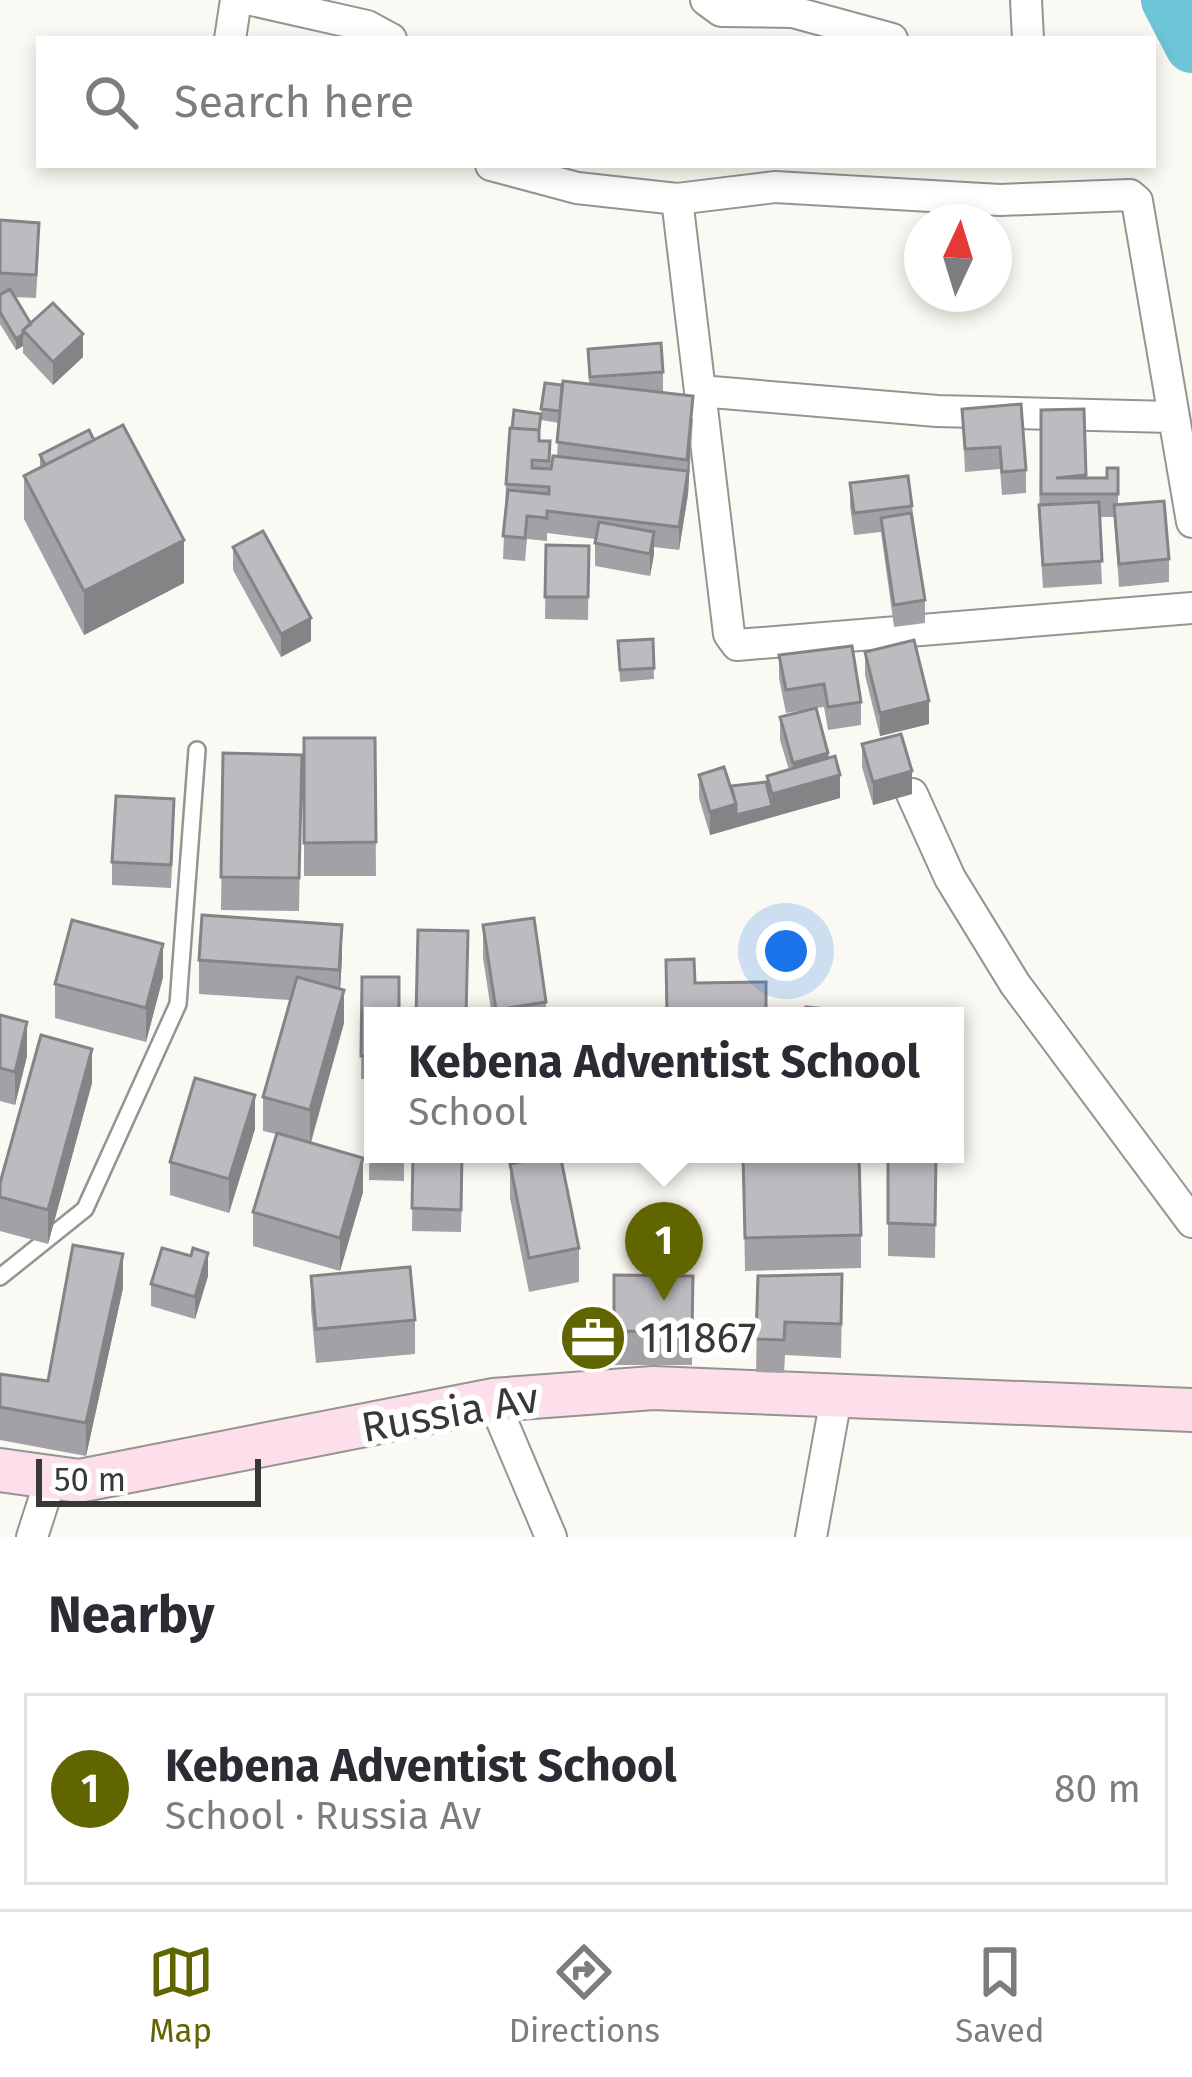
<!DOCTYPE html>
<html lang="en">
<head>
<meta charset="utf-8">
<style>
  body { margin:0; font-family:"Fira Sans",sans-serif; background:#f7f7f7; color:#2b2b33 }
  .compass { position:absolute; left:904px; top:204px; width:108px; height:108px; border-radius:50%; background:#fff; box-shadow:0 6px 18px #0003; rotate:4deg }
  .scale { position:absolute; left:36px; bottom:30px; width:225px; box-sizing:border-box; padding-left:12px; border:6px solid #383836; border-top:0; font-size:33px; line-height:42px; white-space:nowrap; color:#383836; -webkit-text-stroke:9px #fff; paint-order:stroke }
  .you { position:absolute; left:786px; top:951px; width:42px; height:42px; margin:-30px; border:9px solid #fff; border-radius:50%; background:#1a73e8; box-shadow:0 0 0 18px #1a73e833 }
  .badge { display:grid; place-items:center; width:78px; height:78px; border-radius:50%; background:#616500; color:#fff; font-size:39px; font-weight:700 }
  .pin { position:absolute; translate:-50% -99px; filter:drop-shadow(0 3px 6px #0008) }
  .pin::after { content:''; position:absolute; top:63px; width:42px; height:36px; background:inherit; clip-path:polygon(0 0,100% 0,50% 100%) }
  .popup { position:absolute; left:364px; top:1007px; width:600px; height:156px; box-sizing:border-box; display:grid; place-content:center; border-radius:0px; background:#fff; filter:drop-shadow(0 3px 9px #0005); font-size:39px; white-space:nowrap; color:#7c7c81 }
  .popup b { font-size:45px; color:#2b2b33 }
  .popup::after { content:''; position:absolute; left:50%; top:100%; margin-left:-24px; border:24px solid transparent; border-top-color:#fff }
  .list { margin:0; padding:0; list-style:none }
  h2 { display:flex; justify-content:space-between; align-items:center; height:156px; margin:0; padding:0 48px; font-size:51px }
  h2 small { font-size:39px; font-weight:400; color:#7c7c81 }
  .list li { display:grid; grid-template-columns:78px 1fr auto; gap:36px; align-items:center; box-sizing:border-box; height:192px; margin:0 24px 24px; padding:0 24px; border:3px solid #e1e1e2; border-radius:0px }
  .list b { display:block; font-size:45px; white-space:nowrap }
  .list p { margin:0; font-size:39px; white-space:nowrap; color:#7c7c81 }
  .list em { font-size:39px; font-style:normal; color:#7c7c81 }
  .icon { flex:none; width:66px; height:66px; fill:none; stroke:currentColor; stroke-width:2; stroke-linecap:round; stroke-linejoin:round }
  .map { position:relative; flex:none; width:1192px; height:1537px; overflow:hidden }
  .search { position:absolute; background:#fff; box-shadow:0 6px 18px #0003; left:36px; right:36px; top:36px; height:132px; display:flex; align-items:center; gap:30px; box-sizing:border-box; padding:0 42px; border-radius:0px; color:#7c7c81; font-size:45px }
  .sheet { height:372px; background:#fff }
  nav { display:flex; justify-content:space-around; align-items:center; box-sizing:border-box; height:168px; border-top:3px solid #e1e1e2; background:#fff; font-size:33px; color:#7c7c81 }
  nav a { display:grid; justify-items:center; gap:6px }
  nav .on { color:#616500 }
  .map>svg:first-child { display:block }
</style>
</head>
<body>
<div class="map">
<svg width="1192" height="1537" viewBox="0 0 1192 1537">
  <rect width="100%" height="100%" fill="#faf9f3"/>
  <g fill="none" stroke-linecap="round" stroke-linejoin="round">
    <path stroke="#6dc5d7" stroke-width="54" d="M 1168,0 L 1192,46"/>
    <defs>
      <path id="lane" d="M 0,1277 L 85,1209 L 178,1004 L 197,750"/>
      <path id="street" d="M 252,0 L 367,26 L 391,39
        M 706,0 L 721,11 L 793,12 L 892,39
        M 1026,0 L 1028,39
        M 230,39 L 236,0
        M 491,165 L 577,188 L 677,199 L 775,187 L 1000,200 L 1130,195 L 1137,201 L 1192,522
        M 677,199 L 729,634 L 737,645 L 1192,608
        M 700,391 L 937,411 L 1170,417
        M 912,794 L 950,878 L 1015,984 L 1192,1222
        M 493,1400 L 551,1537
        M 32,1537 L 50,1481
        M 811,1537 L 836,1398"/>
      <path id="secondary" d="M 0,1470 L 79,1481 L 493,1400 L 653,1388 L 1192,1410"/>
    </defs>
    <use href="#lane" stroke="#95948f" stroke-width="20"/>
    <use href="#street" stroke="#95948f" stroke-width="34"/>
    <use href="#secondary" stroke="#95948f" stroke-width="46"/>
    <use href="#lane" stroke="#fff" stroke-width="15"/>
    <use href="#street" stroke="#fff" stroke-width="30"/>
    <use href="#secondary" stroke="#fddfeb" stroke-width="42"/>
  </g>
  <path fill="#a3a1a5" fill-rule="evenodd" d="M 0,220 L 39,246 L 36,298 L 14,297 L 31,324 L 83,357 L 53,385 L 23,353 L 23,346 L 16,350 L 0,324 Z
    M 588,349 L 663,372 L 663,392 L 693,419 L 688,494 L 679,550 L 654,547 L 650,576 L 595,566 L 595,539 L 547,533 L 547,541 L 527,539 L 525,561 L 503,559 L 506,484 L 541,414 L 545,383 L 562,385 L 589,384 ZM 541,420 L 559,423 L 557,456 L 550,469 L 550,441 L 539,441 Z
    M 962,409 L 1026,470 L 1026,493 L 1002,495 L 1000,469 L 965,472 Z
    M 1084,409 L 1086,478 L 1107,478 L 1118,468 L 1118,505 L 1169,559 L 1169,582 L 1119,587 L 1114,517 L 1099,517 L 1102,584 L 1043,588 L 1039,528 L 1041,410 Z
    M 40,455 L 184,583 L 84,635 L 24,519 L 24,476 L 40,467 Z
    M 850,483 L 912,506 L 925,600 L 925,623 L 894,627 L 881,532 L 854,535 L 850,506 Z
    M 546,545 L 589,546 L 588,620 L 545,619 Z
    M 233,547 L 311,641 L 281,657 L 233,570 Z
    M 653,639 L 654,679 L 620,682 L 618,641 Z
    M 865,652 L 929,724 L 880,736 L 865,675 Z
    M 779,655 L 861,702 L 861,725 L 828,730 L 824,707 L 816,708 L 840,798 L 710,835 L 699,798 L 699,775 L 731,786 L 767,786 L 767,776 L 789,770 L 780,740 L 780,717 L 812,709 L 786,713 L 779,678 Z
    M 304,738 L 375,738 L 376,876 L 304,876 Z
    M 862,744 L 912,794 L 873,805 L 862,767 Z
    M 223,753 L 302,755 L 299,911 L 221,910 Z
    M 174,822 L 171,888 L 112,885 L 112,862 Z
    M 483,925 L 546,1002 L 546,1016 L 492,1016 L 483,958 Z
    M 342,959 L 340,989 L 344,1023 L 311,1143 L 363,1192 L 340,1271 L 253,1246 L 253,1212 L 276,1134 L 263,1131 L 263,1097 L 290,1000 L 199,994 L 199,960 Z
    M 163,977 L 146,1042 L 55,1018 L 55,984 Z
    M 362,977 L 373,1016 L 373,1079 L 361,1079 Z
    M 0,1015 L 27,1056 L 15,1105 L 0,1101 Z
    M 370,1082 L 404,1154 L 404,1181 L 369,1180 Z
    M 92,1083 L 48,1244 L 0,1231 L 0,1197 Z
    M 255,1129 L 229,1213 L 170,1195 L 170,1162 Z
    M 413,1154 L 463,1154 L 461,1232 L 412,1231 Z
    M 743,1154 L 861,1235 L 861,1268 L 745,1271 Z
    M 888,1154 L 936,1154 L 935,1258 L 888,1256 Z
    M 510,1164 L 579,1248 L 579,1282 L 529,1292 L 510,1198 Z
    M 614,1275 L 693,1276 L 692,1365 L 614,1365 Z
    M 208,1276 L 195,1319 L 151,1306 L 151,1284 Z
    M 311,1276 L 415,1320 L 415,1354 L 316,1363 L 311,1309 Z
    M 758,1276 L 842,1307 L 841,1358 L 785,1355 L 784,1373 L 756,1372 Z
    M 123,1288 L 86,1456 L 0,1440 L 0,1374 L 48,1381 Z"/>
  <path fill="#848386" d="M 23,334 L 23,346 L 16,350 L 16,339 Z
    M 83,334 L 83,357 L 53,385 L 53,362 Z
    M 693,396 L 688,494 L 679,550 L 679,527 L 687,475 Z
    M 654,532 L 654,555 L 650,576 L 650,554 Z
    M 184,540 L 184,583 L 84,635 L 84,591 Z
    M 311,618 L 311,641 L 281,657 L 281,634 Z
    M 929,701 L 929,724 L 880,736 L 880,713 Z
    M 828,753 L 828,776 L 793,786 L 793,763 Z
    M 912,771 L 912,794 L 873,805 L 873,782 Z
    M 840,775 L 840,798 L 772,817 L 772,794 Z
    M 736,804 L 772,806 L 772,817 L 710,835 L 710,812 Z
    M 342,925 L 342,959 L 339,1004 L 339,970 Z
    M 163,944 L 163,977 L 146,1042 L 146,1008 Z
    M 344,990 L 344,1023 L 310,1144 L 310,1110 Z
    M 27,1022 L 27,1056 L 15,1105 L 15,1072 Z
    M 92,1049 L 92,1083 L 48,1244 L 48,1210 Z
    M 255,1095 L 255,1129 L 229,1213 L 229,1179 Z
    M 363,1158 L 363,1192 L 340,1271 L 340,1238 Z
    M 208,1253 L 208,1276 L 195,1319 L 195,1297 Z
    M 123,1254 L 123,1288 L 86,1456 L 86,1423 Z"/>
  <path fill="#bdbbc0" stroke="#848386" stroke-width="3" d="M 0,220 L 39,223 L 36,275 L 0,273 Z
    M 10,289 L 31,324 L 23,330 L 23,334 L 16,339 L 0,312 L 0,295 Z
    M 53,303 L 83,334 L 53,362 L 23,330 Z
    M 661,343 L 663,372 L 590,377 L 588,349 Z
    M 563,381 L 693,396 L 687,460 L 557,442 Z
    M 545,383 L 562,385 L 560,411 L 541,409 Z
    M 1021,404 L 1026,470 L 1002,472 L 1000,447 L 965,449 L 962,409 Z
    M 1084,409 L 1086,475 L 1056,478 L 1107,478 L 1107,468 L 1118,468 L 1118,494 L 1041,494 L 1041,410 Z
    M 514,410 L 541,414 L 539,430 L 512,428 Z
    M 123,425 L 184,540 L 84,591 L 24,476 Z
    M 510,428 L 539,430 L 539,441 L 550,441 L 549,461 L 532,460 L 532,468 L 551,469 L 553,456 L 688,471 L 679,527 L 547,511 L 547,518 L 527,516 L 525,538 L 503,536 L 508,490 L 549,494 L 549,487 L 506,484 Z
    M 89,430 L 94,440 L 45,465 L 40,455 Z
    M 908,476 L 912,506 L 854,513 L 850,483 Z
    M 1164,501 L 1169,559 L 1119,564 L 1114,505 Z
    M 1099,502 L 1102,561 L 1043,565 L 1039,505 Z
    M 911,513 L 925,600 L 894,605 L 881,518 Z
    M 599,522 L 654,532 L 650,554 L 595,543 Z
    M 263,531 L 311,618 L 281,634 L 233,547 Z
    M 546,545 L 589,546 L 588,597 L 545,597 Z
    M 653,639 L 654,668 L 620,670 L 618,641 Z
    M 914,640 L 929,701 L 880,713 L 865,652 Z
    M 852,646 L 861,702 L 828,707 L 824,684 L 786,690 L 779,655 Z
    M 816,708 L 828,753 L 793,763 L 780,717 Z
    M 901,734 L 912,771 L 873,782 L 862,744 Z
    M 304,738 L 375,738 L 376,842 L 304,843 Z
    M 223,753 L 302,755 L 299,878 L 221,877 Z
    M 835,756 L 840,775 L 772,794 L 767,776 Z
    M 724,767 L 736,804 L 710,812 L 699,775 Z
    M 766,782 L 772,806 L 736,815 L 736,804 L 731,786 Z
    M 116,796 L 174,799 L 171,865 L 112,862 Z
    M 202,915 L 342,925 L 339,970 L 199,960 Z
    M 534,918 L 546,1002 L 496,1010 L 483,925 Z
    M 72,920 L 163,944 L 146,1008 L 55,984 Z
    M 418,930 L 468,931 L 466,1016 L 416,1016 Z
    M 694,959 L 695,983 L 766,982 L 766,1016 L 667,1016 L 666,960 Z
    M 297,977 L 344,990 L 310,1110 L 263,1097 Z
    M 362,977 L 399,977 L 399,1016 L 373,1016 L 373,1056 L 361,1056 Z
    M 806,1007 L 839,1010 L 839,1016 L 805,1016 Z
    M 0,1015 L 27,1022 L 15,1072 L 0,1068 Z
    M 41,1035 L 92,1049 L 48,1210 L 0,1197 L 0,1183 Z
    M 195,1078 L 255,1095 L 229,1179 L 170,1162 Z
    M 370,1082 L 373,1082 L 373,1154 L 404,1154 L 404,1158 L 369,1157 Z
    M 277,1133 L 363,1158 L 340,1238 L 253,1212 Z
    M 413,1154 L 462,1154 L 461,1210 L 412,1208 Z
    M 560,1154 L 579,1248 L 529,1258 L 510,1164 Z
    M 743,1154 L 859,1154 L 861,1235 L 745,1238 Z
    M 888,1154 L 936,1154 L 935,1225 L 888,1223 Z
    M 73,1245 L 123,1254 L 86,1423 L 0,1407 L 0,1374 L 48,1381 Z
    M 162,1248 L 191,1256 L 193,1248 L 208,1253 L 195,1297 L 151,1284 Z
    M 410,1267 L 415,1320 L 316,1329 L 311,1276 Z
    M 842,1274 L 841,1324 L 785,1322 L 784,1340 L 756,1339 L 758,1276 Z
    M 614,1275 L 693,1276 L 692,1332 L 614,1331 Z"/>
  <defs>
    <symbol id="office-disc" viewBox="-11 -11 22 22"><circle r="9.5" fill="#616500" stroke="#fff"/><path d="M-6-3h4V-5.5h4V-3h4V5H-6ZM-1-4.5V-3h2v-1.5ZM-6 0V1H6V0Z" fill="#fff"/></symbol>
  </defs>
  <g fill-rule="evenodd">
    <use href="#office-disc" x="555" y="1300" width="76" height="76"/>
  </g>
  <g text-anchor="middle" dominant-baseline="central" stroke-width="12" stroke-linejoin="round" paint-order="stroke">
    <g font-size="42" fill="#383836" stroke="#fff" text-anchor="start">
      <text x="640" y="1338">111867</text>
    </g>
    <g font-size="42" fill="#383836" stroke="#fff">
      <text transform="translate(450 1413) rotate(-10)">Russia Av</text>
    </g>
  </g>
</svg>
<svg class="compass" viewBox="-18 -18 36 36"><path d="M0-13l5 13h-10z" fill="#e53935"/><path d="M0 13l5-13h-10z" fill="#7c7c81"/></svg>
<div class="scale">50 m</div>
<div class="you"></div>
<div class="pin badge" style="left:664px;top:1301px">1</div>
<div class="popup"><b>Kebena Adventist School</b>School</div>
<div class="search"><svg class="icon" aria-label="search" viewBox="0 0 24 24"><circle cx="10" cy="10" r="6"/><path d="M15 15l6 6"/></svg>Search here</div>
</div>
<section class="sheet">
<h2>Nearby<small></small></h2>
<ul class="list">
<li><span class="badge">1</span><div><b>Kebena Adventist School</b><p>School · Russia Av</p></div><em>80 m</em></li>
</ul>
</section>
<nav>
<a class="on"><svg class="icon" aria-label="map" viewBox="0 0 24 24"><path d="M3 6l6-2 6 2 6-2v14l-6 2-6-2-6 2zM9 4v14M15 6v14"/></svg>Map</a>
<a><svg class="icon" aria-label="directions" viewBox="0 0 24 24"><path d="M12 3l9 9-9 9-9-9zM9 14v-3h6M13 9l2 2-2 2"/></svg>Directions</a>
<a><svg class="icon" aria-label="saved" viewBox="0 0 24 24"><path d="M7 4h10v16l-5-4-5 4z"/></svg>Saved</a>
</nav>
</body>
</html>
